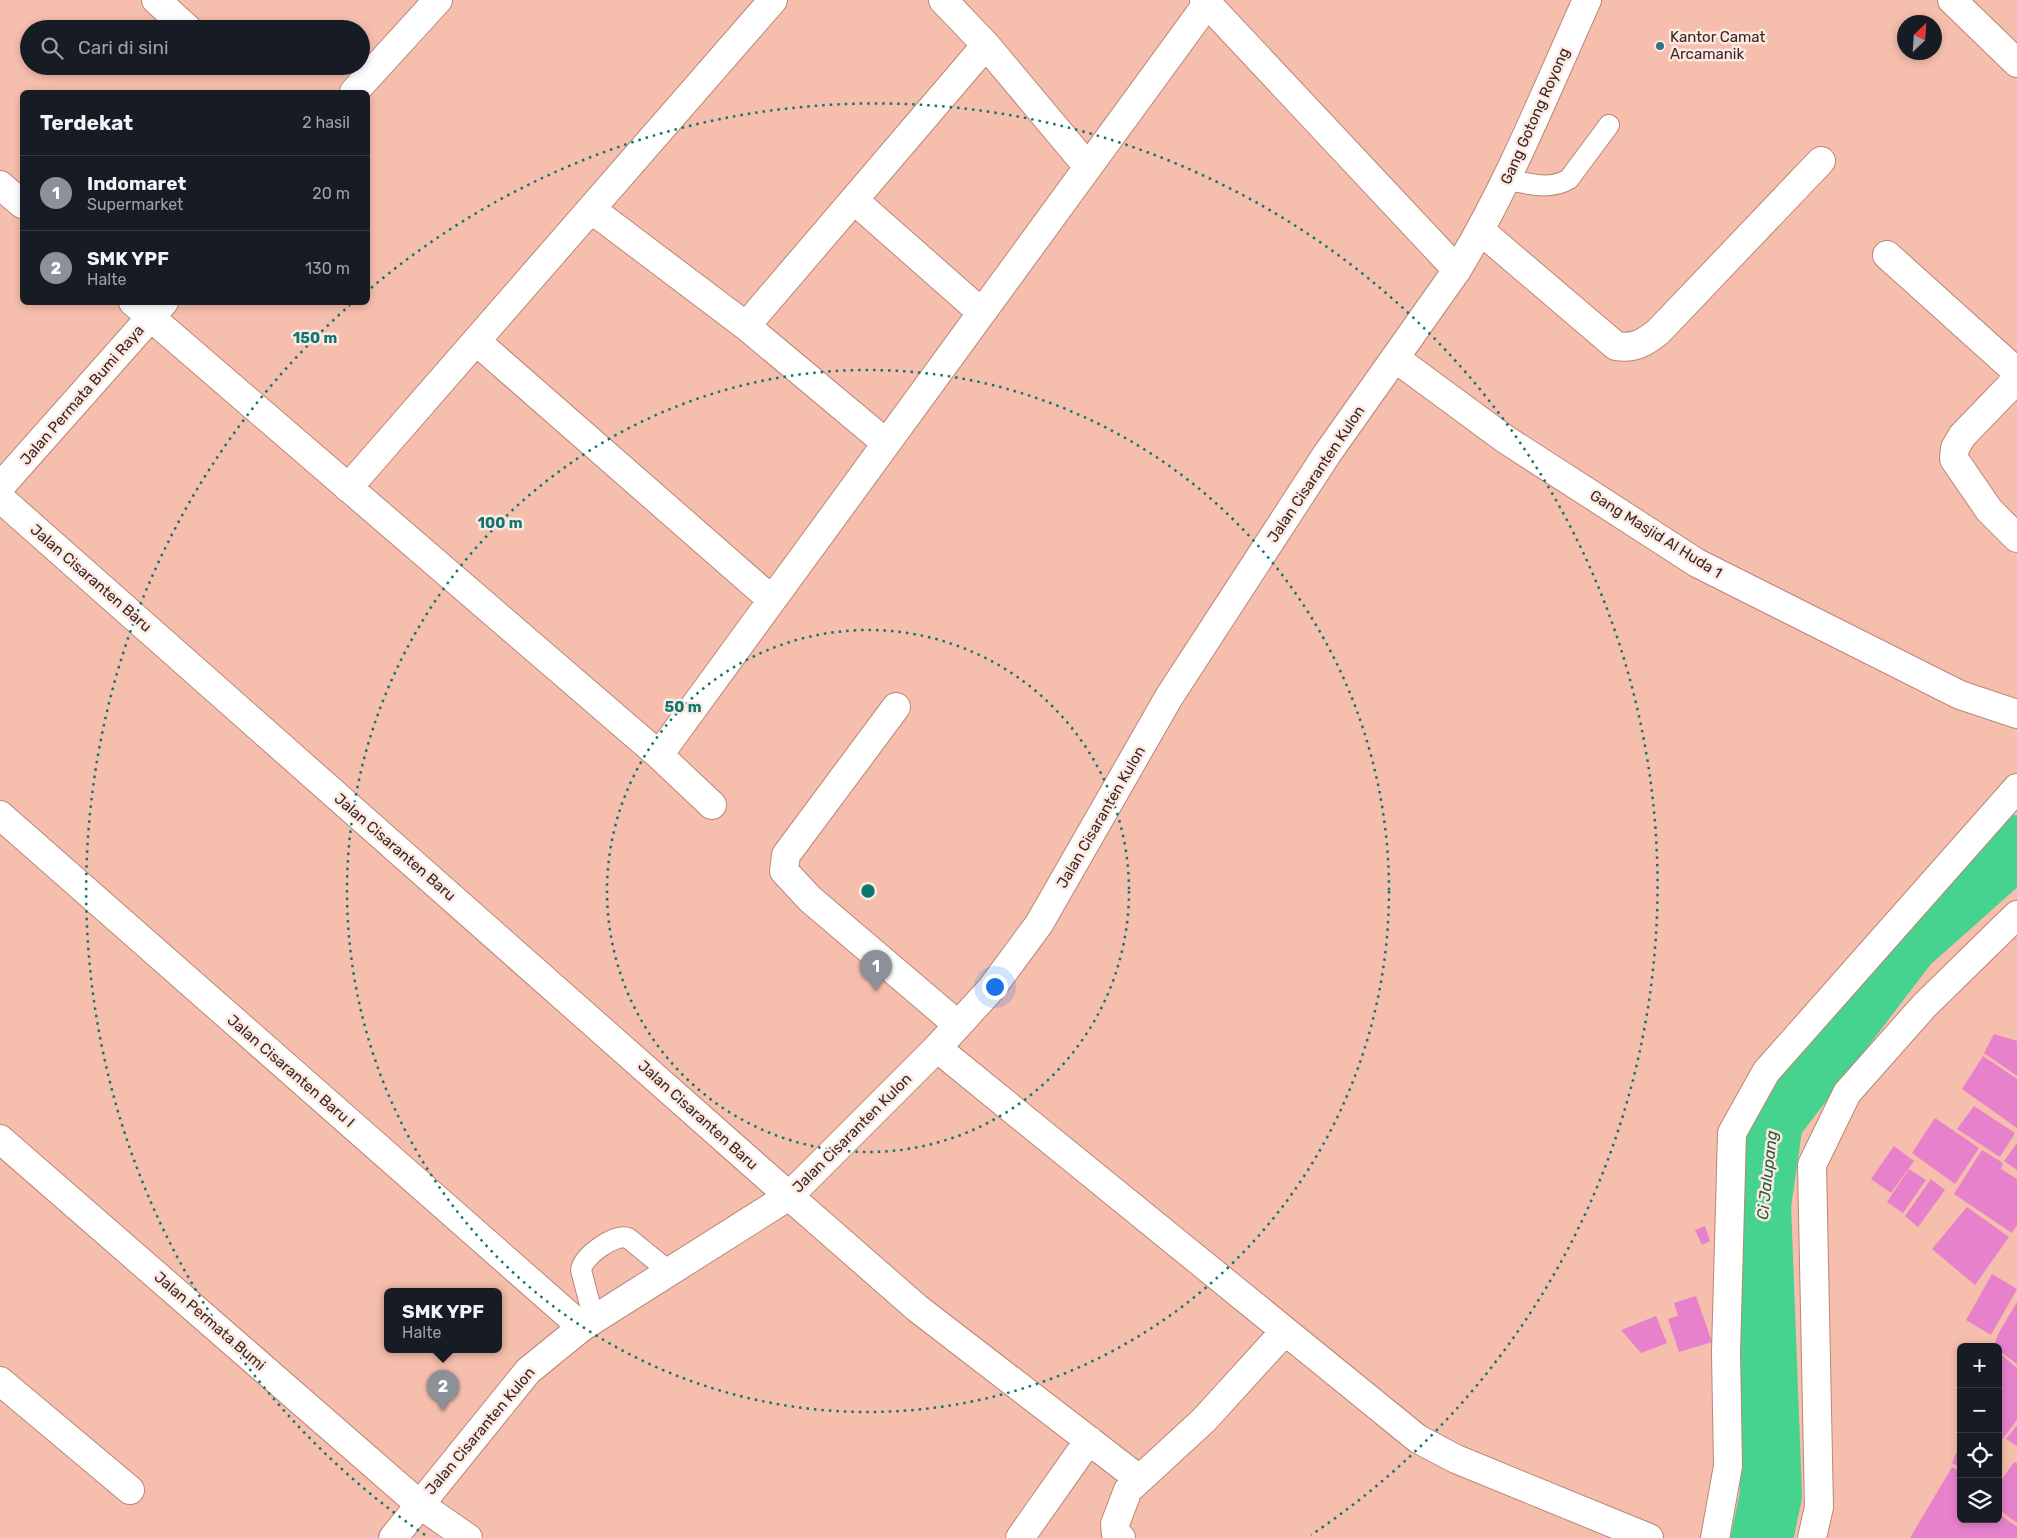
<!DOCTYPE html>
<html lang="id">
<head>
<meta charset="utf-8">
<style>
  body { margin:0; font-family:Rubik,sans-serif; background:#242831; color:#f1f3f6 }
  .controls { position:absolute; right:15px; bottom:15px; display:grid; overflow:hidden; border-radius:8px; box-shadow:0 2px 8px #0003 }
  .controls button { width:45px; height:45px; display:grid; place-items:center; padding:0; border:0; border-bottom:1px solid #363941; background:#171b24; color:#f1f3f6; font:25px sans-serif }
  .compass { position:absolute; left:1897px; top:15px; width:45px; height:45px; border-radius:50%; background:#171b24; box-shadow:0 2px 8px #0003; rotate:25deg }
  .you { position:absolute; left:994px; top:986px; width:18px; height:18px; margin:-12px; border:4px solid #fff; border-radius:50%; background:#1a73e8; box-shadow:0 0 0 8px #1a73e833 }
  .badge { display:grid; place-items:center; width:32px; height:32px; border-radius:50%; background:#8c9099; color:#fff; font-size:16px; font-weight:700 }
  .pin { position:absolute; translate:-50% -41px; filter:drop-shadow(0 1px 2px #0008) }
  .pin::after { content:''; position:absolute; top:26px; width:18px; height:15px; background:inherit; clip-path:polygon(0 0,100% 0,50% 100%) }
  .popup { position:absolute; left:384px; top:1288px; width:118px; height:65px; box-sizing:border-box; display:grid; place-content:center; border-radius:8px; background:#171b24; filter:drop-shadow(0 1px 4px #0005); font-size:16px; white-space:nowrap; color:#9ea1a6 }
  .popup b { font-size:19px; color:#f1f3f6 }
  .popup::after { content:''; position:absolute; left:50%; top:100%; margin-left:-10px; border:10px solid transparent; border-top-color:#171b24 }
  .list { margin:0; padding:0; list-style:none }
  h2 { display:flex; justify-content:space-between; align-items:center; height:65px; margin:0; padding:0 20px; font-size:21px }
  h2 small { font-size:16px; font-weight:400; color:#9ea1a6 }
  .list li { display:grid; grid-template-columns:32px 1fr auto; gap:15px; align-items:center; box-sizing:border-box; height:75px; padding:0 20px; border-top:1px solid #363941 }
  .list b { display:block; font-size:19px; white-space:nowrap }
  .list p { margin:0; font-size:16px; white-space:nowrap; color:#9ea1a6 }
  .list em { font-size:16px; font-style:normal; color:#9ea1a6 }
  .icon { flex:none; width:28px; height:28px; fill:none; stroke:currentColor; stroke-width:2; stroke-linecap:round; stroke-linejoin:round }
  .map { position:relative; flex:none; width:2017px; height:1538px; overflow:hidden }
  .search { position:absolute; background:#171b24; box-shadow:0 2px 8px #0003; left:20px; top:20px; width:350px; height:55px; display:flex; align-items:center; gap:12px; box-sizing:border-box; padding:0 18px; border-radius:28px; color:#9ea1a6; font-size:19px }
  .panel { position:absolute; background:#171b24; box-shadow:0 2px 8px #0003; left:20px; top:90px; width:350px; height:215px; border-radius:8px }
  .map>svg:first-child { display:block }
</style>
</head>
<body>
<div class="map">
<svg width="2017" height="1538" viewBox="0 0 2017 1538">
  <rect width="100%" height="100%" fill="#f6beac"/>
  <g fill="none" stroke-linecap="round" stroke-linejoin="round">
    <path stroke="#46d28f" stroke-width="62" d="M 1762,1538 L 1771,1495 L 1760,1205 L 1772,1121 L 1908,943 L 2017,846"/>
  </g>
  <path fill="#e781cb" d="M 1994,1034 L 2017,1041 L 2017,1076 L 1984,1053 Z
    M 1983,1056 L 2017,1079 L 2017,1128 L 1962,1089 Z
    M 1974,1106 L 2015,1133 L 2000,1157 L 1957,1129 Z
    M 1935,1118 L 1979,1148 L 1955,1184 L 1912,1153 Z
    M 2017,1143 L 2017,1170 L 2004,1161 Z
    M 1894,1146 L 1914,1161 L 1891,1193 L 1871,1179 Z
    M 1982,1150 L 2003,1163 L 2001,1169 L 2017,1179 L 2017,1225 L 2012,1233 L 1954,1194 Z
    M 1909,1169 L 1926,1180 L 1903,1213 L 1887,1202 Z
    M 1931,1179 L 1945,1190 L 1918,1227 L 1905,1216 Z
    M 1967,1207 L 2009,1237 L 1975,1285 L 1932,1249 Z
    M 1705,1226 L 1710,1241 L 1702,1245 L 1695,1230 Z
    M 1992,1274 L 2017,1289 L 1991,1335 L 1966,1320 Z
    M 1696,1296 L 1712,1342 L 1679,1352 L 1668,1319 L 1678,1316 L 1674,1303 Z
    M 2017,1302 L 2017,1364 L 1998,1350 L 1998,1347 L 1994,1347 L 1998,1334 Z
    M 1656,1316 L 1667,1343 L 1641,1353 L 1621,1330 Z
    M 1998,1352 L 2017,1368 L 2017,1420 L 2001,1441 L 1998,1439 Z
    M 2017,1425 L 2017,1446 L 2006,1439 Z
    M 1959,1447 L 1961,1448 L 1961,1468 L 1952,1463 Z
    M 2014,1462 L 2017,1463 L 2017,1523 L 1998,1509 L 1998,1485 Z
    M 1952,1467 L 1961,1472 L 1961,1519 L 1998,1519 L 1998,1513 L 2017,1527 L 2017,1538 L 1910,1538 Z"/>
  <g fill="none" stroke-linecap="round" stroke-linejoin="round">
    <defs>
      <path id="service" d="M 1507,180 C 1528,183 1549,191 1569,179 L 1609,125
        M 594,1320 L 581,1270 C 583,1256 615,1233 628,1238 L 670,1272"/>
      <path id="minor" d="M 156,0 L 188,29
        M 943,0 L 986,45
        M 1952,0 L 2017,63
        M 354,92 L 438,0
        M 0,185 L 22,204
        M 854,200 L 981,312
        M 591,209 L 746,326 L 986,45 L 1088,167
        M 1481,231 L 1616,346 C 1634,349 1644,343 1658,332 L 1821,161
        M 1887,255 L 2017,372
        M 1457,270 C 1509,184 1546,91 1587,0
        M 133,302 L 659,755 L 1207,4
        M 746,326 L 886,443
        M 476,341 L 772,600
        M 1395,358 L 1505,439 L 1697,563 L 1960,695 L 2017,714
        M 2017,379 L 1962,436 L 1955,448 L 1954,459 L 1989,510 L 2017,538
        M 0,487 L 164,302
        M 348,488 L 773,0
        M 896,707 L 786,855 L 784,871 L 810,899 L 958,1025
        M 659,755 L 712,805
        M 0,815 L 582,1327
        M 937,1048 L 1418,1439 L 1456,1459 L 1649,1538
        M 0,1139 L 419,1504 L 468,1538
        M 789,1196 L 917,1308 L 1139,1479
        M 0,1381 L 130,1490
        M 1020,1538 L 1089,1440
        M 1121,1538 L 1116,1534 L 1115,1524 L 1128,1490 L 1204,1420 L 1285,1331
        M 1715,1538 L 1728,1466 L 1726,1352 L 1732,1133 L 1766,1072 L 2017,788
        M 1812,1538 L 1819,1507 L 1812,1165 L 1847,1093 L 1924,1006 L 2017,915"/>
      <path id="tertiary" d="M 0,498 L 789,1196"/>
      <path id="secondary" d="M 393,1538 L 528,1371 L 582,1327 L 789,1196 L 937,1048 L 991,989 L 1039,924 L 1169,697 L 1327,454 L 1457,270 L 1204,0"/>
    </defs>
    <use href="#service" stroke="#bb8675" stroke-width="22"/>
    <use href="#minor" stroke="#bb8675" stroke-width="30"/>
    <use href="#tertiary" stroke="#bb8675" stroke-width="30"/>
    <use href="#secondary" stroke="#bb8675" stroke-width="30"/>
    <use href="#service" stroke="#fff" stroke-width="20"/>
    <use href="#minor" stroke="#fff" stroke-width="28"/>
    <use href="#tertiary" stroke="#fff" stroke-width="28"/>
    <use href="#secondary" stroke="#fff" stroke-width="28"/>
  </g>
  <g fill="none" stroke="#0f766e" stroke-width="2.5" stroke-dasharray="2.5 5">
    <circle cx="868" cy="891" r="261"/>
    <circle cx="868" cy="891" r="521"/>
    <path d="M425 1535A782 782 0 0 1 350 305M371 288A782 782 0 1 1 1311 1535"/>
  </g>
  <circle fill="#317385" stroke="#fbe9e4" stroke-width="2" cx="1660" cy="46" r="5"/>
  <g text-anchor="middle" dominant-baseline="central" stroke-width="5" stroke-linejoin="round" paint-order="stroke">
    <g font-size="15" fill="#3d2720" stroke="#fbe9e4" text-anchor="start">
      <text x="1670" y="37">Kantor Camat<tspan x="1670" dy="17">Arcamanik</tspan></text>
    </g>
    <g font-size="15" fill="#3d2720" stroke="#fbe9e4">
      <text transform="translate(1535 116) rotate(-66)">Gang Gotong Royong</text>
      <text transform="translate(82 395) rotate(-49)">Jalan Permata Bumi Raya</text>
      <text transform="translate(1316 474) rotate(-56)">Jalan Cisaranten Kulon</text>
      <text transform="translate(1656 534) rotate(32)">Gang Masjid Al Huda 1</text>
      <text transform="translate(91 578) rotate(41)">Jalan Cisaranten Baru</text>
      <text transform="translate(1101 817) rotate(-60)">Jalan Cisaranten Kulon</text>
      <text transform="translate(395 847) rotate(41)">Jalan Cisaranten Baru</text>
      <text transform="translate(291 1071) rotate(41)">Jalan Cisaranten Baru I</text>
      <text transform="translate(698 1115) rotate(42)">Jalan Cisaranten Baru</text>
      <text transform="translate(852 1133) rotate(-45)">Jalan Cisaranten Kulon</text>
      <text transform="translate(210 1321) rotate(41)">Jalan Permata Bumi</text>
      <text transform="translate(480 1431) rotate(-50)">Jalan Cisaranten Kulon</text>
    </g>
    <g font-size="16" font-style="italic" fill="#285d41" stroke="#fbe9e4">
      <text transform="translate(1767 1175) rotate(-84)">Ci Jalupang</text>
    </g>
  </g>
  <circle cx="868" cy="891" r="8" fill="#0f766e" stroke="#fbe9e4" stroke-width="2.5"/>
  <g font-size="15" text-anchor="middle" font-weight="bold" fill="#0f766e" stroke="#fbe9e4" stroke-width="5" stroke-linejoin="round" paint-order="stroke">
    <text x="315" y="343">150 m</text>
    <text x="500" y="528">100 m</text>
    <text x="683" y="712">50 m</text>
  </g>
</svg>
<div class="controls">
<button>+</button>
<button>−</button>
<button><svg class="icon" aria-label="locate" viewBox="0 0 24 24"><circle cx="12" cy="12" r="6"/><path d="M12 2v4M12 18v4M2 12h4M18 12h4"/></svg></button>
<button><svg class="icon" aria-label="layers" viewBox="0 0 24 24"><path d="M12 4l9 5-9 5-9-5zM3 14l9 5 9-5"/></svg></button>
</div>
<svg class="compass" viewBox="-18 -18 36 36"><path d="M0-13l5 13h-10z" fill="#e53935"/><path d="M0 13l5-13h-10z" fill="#9ea1a6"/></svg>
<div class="you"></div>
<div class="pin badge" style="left:876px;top:991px">1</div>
<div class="pin badge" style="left:443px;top:1411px">2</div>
<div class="popup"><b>SMK YPF</b>Halte</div>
<div class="search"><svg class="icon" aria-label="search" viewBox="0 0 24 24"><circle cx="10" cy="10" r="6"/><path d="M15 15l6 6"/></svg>Cari di sini</div>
<section class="panel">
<h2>Terdekat<small>2 hasil</small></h2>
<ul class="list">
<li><span class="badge">1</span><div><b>Indomaret</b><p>Supermarket</p></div><em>20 m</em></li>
<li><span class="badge">2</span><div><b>SMK YPF</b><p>Halte</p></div><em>130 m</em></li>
</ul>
</section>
</div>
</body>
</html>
